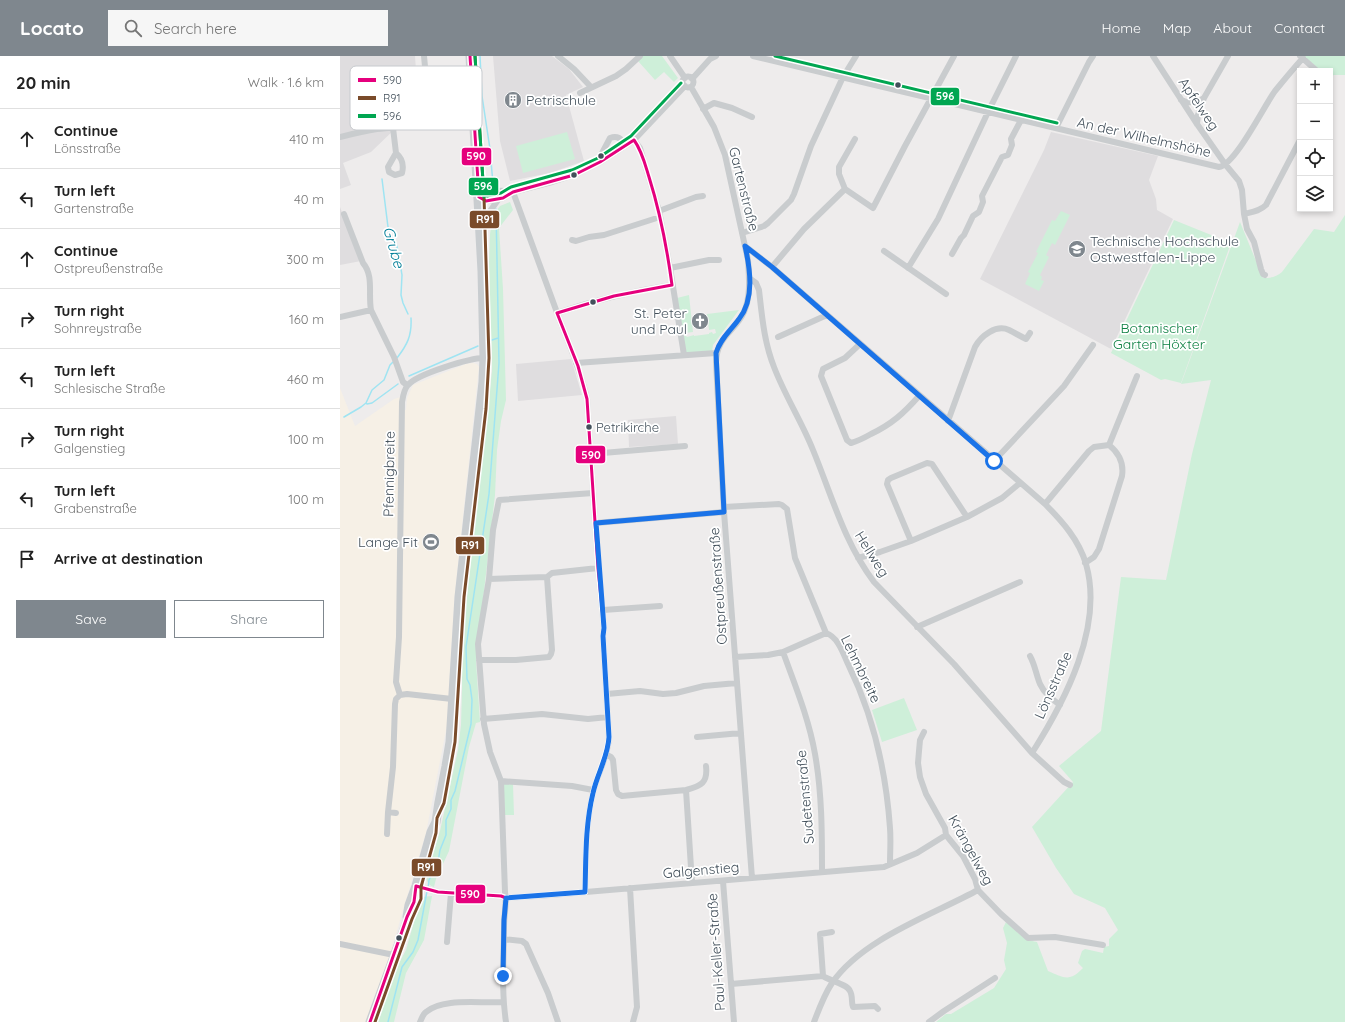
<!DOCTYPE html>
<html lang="en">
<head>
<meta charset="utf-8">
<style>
  body { margin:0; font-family:Quicksand,sans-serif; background:#f6f6f6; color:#222 }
  .controls { position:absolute; right:12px; top:12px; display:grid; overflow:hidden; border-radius:0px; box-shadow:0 2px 6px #0003 }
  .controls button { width:36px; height:36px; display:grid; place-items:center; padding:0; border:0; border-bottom:1px solid #e0e0e0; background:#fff; color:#222; font:20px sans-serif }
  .stop { position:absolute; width:12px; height:12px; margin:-9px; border:3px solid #1a73e8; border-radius:50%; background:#fff }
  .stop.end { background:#1a73e8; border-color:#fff; box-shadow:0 1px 4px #0008 }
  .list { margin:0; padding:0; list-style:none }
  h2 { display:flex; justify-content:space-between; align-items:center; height:52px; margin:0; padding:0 16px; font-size:17px }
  h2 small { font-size:13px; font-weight:400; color:#767676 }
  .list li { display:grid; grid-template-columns:26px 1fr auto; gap:12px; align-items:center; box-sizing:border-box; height:60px; padding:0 16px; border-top:1px solid #e0e0e0 }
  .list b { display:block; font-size:15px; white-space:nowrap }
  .list p { margin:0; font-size:13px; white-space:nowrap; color:#767676 }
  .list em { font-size:13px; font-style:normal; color:#767676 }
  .actions { display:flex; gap:8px; padding:12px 16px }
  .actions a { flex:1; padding:9px 0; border:1px solid #7f878e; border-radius:0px; text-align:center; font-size:14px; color:#7f878e }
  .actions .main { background:#7f878e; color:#fff }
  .icon { flex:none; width:22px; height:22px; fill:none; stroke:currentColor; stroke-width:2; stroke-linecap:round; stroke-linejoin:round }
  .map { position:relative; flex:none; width:1005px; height:966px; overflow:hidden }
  header { display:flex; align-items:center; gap:24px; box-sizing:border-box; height:56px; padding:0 20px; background:#7f878e; color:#fff }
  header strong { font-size:19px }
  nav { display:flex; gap:22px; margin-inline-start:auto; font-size:14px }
  .search { width:280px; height:36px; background:#f6f6f6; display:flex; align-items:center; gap:10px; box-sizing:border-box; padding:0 14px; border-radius:0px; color:#767676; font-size:15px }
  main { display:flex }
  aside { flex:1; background:#fff }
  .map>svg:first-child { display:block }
</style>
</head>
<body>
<header>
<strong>Locato</strong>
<div class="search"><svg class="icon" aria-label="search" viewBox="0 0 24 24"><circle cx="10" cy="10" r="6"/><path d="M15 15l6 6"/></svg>Search here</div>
<nav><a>Home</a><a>Map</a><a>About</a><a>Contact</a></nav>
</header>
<main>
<aside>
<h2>20 min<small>Walk · 1.6 km</small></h2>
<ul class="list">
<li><svg class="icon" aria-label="ahead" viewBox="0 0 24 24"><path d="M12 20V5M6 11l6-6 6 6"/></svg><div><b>Continue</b><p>Lönsstraße</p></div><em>410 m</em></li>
<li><svg class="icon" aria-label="left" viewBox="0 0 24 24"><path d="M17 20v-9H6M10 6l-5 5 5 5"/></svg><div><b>Turn left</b><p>Gartenstraße</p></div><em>40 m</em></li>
<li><svg class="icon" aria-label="ahead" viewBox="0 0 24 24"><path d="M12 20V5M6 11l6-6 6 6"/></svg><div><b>Continue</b><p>Ostpreußenstraße</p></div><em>300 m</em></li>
<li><svg class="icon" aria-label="right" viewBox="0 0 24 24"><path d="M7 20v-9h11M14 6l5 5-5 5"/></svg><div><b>Turn right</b><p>Sohnreystraße</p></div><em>160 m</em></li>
<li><svg class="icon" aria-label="left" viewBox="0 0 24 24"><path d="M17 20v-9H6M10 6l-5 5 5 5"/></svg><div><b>Turn left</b><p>Schlesische Straße</p></div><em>460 m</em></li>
<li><svg class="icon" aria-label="right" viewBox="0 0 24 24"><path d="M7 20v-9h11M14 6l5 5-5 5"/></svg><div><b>Turn right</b><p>Galgenstieg</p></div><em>100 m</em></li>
<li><svg class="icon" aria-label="left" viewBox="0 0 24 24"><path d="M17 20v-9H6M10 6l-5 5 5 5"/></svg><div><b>Turn left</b><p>Grabenstraße</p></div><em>100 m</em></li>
<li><svg class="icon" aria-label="arrive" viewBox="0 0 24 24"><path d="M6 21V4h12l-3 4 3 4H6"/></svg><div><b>Arrive at destination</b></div></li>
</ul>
<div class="actions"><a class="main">Save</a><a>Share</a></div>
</aside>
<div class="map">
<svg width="1005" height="966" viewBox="0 0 1005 966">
  <rect width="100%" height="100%" fill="#eeecec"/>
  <path fill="#f6f0e6" d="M 133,307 L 137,308 L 139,311 L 115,536 L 109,629 L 109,659 L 86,777 L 51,895 L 26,966 L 0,966 L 0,332 L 15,370 L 54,343 L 61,341 L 61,353 L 66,354 L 67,342 L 73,329 L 126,308 Z"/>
  <path fill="#dfdddf" d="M 0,0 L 75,0 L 77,29 L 89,35 L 91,43 L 91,47 L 81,57 L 57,71 L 31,96 L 3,107 L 11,129 L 0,133 Z
    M 153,0 L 212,0 L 229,13 L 243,31 L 226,39 L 244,105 L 210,117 L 170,125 L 160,85 Z
    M 711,76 L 818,100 L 809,124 L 816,143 L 817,154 L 833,163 L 771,293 L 640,223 L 704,94 Z
    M 0,151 L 18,198 L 21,205 L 0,209 Z
    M 231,303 L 242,339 L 178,345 L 176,308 Z
    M 336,360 L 338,388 L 289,391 L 288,364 Z"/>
  <path fill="#ceefd9" d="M 302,0 L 322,0 L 338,22 L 334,26 L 324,16 L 315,24 L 298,5 Z
    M 964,0 L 1005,0 L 1005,19 L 994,19 L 990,21 L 990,15 L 981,15 Z
    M 227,76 L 235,103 L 183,117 L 176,90 Z
    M 170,146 L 173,154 L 159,172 L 163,233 L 166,344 L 161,365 L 157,394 L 155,439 L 136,605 L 140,666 L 136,667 L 129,691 L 109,795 L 96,823 L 94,831 C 88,829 87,826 86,820 L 100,775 L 118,694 L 121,669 L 122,633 L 122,598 L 125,558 L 152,315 L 149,211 L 150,178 L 153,159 L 160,150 Z
    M 721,155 L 730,159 L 715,189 L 712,187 L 706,199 L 709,201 L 700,219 L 702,221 L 701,224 L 704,225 L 699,235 L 685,228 L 690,217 L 688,216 L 698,197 L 696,196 L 712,164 L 715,165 Z
    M 1005,159 L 1005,966 L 596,966 L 606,958 L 611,958 L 654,932 L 666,913 L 664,904 L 667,887 L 663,872 L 666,866 L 687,884 L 697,886 L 708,915 C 724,922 730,926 743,912 L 738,907 L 742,895 L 745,893 L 763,897 L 764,891 L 769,890 L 769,883 L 778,874 L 765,852 L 734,838 L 716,812 L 692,771 L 733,726 L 719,710 L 761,675 L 781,521 L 826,524 L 852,398 L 871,324 L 841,328 L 900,166 L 923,222 C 931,222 936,221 942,216 L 974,173 L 994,176 Z
    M 834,164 L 891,187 L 841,327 L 825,323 L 821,324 L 771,297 Z
    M 349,239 L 353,276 L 345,277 L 345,279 L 347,281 L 354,279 L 354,280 L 369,278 L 369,277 L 372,276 L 373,278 L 376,277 L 375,273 L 369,274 L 367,258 L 399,254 L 373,289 L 372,296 L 345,297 L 337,242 Z
    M 564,642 L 577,674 L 542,686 L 532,654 Z
    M 163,728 L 173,728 L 174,759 L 165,759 Z
    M 92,840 L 84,884 L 66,917 L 54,966 L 38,966 L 56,913 L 66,894 L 81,841 Z"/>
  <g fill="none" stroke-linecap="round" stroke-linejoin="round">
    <path stroke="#9fe4f2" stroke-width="1.5" d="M 140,0 L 142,40 L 150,93 L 153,128
      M 42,123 L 48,171 L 50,178 L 56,187 L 58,195 L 62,219 L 61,239 L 63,247 L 68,258
      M 152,284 L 158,282
      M 57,302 C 67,289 72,280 71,262
      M 69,320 L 138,290
      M 26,347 L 27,348 L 32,347 L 58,328
      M 4,361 L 21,351 L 26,347 L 32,334 L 44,324 L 50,309 L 53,306
      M 88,832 L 89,824 L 98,806 L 100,794 L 106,779 L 106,764 L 111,753 L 111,744 L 115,735 L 131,668 L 132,644 L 130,629 L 127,623 L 126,591 L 149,438 L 159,307 L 156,153
      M 48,966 L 62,911 L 73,896 L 78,884 L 87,835"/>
    <path stroke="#c9ccce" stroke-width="6" d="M 84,0 L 86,21 L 88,27 L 94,29 L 119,22 L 131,21
      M 218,0 L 234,13 L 251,31
      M 330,0 L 345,22
      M 413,0 L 879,111 C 895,109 924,50 935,35 C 944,24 953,13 963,2
      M 813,0 L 857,68 L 885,108 L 899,125 L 902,134 L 904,158 L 907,173 L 914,186 L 921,213 L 923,218 L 925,219
      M 960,0 L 977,15
      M342.5 26a5.5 5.5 0 1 1 11 0a5.5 5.5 0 1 1-11 0Z
      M 352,23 L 370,3 L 376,0
      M 351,31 L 374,71 L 385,99 L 408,204 C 409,221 411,240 404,256 C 395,276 377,280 376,306 L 384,456 L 412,822
      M 240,37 L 276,20 L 286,13 L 300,0
      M 841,44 C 849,48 856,47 864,42 L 888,0
      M 363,53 L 374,47 L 392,52 L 412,61
      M 857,68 L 858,59 L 864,42
      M 53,72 L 56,97
      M 716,72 L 749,6 L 753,0
      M 0,81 C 12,78 24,75 37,73 C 45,72 53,72 62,70 C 80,65 102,51 94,29
      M 294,84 L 300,92 L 319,155 L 330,212 L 344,299
      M 56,97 C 62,102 64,109 62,117 L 55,119 L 49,116 L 48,111 Z
      M 260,106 L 260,101 L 270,82 C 278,79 281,83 286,89
      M 505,133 L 533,152 L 565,90 L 614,0
      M 173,136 C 188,178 204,220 219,262 C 229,288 241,315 247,343 L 258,512 L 264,572 L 263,580 L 269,681 C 268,701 257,718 253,737 C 245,770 246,803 245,836
      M 173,136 C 162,134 149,134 139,141 L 146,145 L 163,142 L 173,136 L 212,126 L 234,119 L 260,106 L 294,84 L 345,30
      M 319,155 L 356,141 L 363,140
      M 4,158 L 23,207 C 34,220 28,238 31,254 L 54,301 L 63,326 L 67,329
      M 904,158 C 912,156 920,155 926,149 L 960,84
      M 140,177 L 146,168 L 148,158 L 158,144
      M 402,177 L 424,170 L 428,167 L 451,144 L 454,138 L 471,90 L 503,21 L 516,0
      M 232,184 L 236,185 L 249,181 L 264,179 L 320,161
      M 405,190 L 432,211 L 705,448 C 722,465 739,484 746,508 C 764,571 725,645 692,697
      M 544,195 L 606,238
      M 612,198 L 621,182 L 624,179 L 633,160 L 639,156 L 643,146 L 642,140 L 662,101 L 668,99 L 672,89 L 671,83 L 681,64
      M 432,211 L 464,173 L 505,133 L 499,118 L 499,111 L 515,83
      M 330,212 L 369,204 L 379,204
      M 568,212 L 598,163 L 648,56 L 676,0
      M 409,222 L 416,227 L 419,234 C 422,260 424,286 434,311 C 445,340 462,366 473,394 C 492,440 504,486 534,526 L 614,608 L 692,697 L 724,726 L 730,729
      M 217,257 C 255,244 293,235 332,229
      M 0,261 L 31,254
      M 438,281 L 487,259
      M 520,288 L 505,302 L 483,313 L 481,320 L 507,384 L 511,387 C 518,385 524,382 531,378 C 552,368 564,357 579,340
      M 236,307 L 376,297
      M 608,365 L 635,291 C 641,280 656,268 669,274 C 675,277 680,280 686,283 L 690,277
      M 769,389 L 797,320
      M 251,398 L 345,390
      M 654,405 L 724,330 L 753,289
      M 705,448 L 749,395 L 754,391 L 769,389 C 779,397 784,407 782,420 L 759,493 L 754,501 L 745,507
      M 384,451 L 439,448 L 442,449 L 447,453 L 455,502 L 486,577 C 498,581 503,597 508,608 C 533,659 546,715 550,772 C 551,784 550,796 550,808
      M 256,467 L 384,456
      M 571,485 L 547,428 L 548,424 L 551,422 L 587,407 L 592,408 L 627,461
      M 518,502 L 540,496 L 571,485 L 627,461 L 662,442 L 680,427
      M 149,523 L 207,521
      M 263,554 L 320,550
      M 577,571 L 680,526
      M 443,596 C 455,629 469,663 475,698 C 482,737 482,777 482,816
      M 690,600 C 695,609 696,618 700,628 C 704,637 712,643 720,649
      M 395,601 L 428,599 L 443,596 L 486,577
      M 139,604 L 176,604 L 209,601 L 211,598 L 212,594 L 207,521 L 212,517 L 258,512
      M 267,638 L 300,635 L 323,638 L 336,637 L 364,630 L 397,627
      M 112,643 L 67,638 L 60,639 L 56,626 L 59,581 L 62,346 C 63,340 64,333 68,329 C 77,318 130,302 144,302
      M 143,663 L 202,658 L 248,663 L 268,661
      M 584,676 L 580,684 L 579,695 L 578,707 L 580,721 L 586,738 L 605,772 L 606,779 L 623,800 L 635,823 L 638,834 L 661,858 L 688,882 L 715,881 L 763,889
      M 357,681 L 401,677
      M 267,699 L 271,701 L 273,704 L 276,734 L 278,738 L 282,740 L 346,734 C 361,730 368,727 366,710
      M 161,725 L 232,730 L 253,734
      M 346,734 L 352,827
      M 56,757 L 48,756 L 53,711 L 55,648 L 56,643 L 60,639
      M 47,778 L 48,756
      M 383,825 L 394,966
      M 76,830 L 98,836 L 161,840 L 166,842 L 210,839 L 544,811 L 577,797 L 606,779
      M 290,832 L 297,951 L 293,966
      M 492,876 L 480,878 L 483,920 C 490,925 507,928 510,935 C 513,940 511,946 513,951 L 535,950 L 538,953
      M 164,883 L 182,885 L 186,888 L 208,937 L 218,966
      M 107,886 L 111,837
      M 0,888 L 54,899
      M 391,928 L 483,920
      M 80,966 C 82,962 83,958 86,956 C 103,941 142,948 163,946
      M 166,966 C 161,934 164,902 164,870 C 164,859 167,847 165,836 L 161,725 L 150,696 L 144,668 L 138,588 L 149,523 L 153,474 L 159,444 L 253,437
      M 474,966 C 479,953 484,939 492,927 C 522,883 592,859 638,834
      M 589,966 L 604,955 L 655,922"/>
    <path stroke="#c9cdd0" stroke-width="9" d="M 67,861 L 69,849 L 76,830 L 91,776 L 96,766 L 99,746 L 106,710 L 110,686 L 119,541 L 143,326 L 144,302 L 142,215 L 130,0
      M 30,966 L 70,857"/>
    <defs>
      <path id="bus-1" d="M 130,0 L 139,141
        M 294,84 C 302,95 305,108 309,121 C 320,156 327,192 332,229
        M 139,141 L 146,145 L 163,142 L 173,136 L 234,119 L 260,106 L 294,84
        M 217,257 L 238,310 L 247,343 L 258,512 L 264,572 L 263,580 L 269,681 C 267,701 257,718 253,737 C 245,770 246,803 245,836
        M 217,257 L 274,240 L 332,229
        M 76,830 L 98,836 L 161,840 L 166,842 L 245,836
        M 30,966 L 67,861 L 74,846 L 76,830"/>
      <path id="bus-2" d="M 35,966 L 72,863 L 81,843 L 81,831 L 96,777 L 97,762 L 104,747 L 115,686 L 124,541 L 146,353 L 149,302 L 144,141 L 135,0"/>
      <path id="bus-3" d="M 135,0 L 144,141
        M 435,0 L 717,67
        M 141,137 L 147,140 L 161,137 L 171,131 L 232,114 L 258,102 L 291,80 L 341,27"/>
    </defs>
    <use href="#bus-1" stroke="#fff" stroke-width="6"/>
    <use href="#bus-2" stroke="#fff" stroke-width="6"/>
    <use href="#bus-3" stroke="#fff" stroke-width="6"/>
    <use href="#bus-1" stroke="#e5007d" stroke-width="3"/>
    <use href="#bus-2" stroke="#7a4b2a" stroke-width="3"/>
    <use href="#bus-3" stroke="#00a651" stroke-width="3"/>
  </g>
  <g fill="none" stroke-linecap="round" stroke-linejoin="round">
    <path stroke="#1a73e8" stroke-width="5" d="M 163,920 L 164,864 L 166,842 L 245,836 C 246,803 245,770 253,737 C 257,718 268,701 269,681 L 263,580 L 264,572 L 256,467 L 384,456 L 376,297 C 380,283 391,274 399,263 C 415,243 410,212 405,190 L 432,211 L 654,405"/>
  </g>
  <defs>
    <symbol id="building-disc" viewBox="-11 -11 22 22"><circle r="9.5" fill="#7f878e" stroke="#fff"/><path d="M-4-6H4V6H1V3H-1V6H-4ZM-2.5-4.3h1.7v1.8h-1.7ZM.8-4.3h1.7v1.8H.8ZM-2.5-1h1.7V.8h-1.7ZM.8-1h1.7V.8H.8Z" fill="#fff"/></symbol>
    <symbol id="university-disc" viewBox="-11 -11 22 22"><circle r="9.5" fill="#7f878e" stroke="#fff"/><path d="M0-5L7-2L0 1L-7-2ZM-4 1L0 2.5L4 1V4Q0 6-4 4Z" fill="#fff"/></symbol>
    <symbol id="church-disc" viewBox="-11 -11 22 22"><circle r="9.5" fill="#7f878e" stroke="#fff"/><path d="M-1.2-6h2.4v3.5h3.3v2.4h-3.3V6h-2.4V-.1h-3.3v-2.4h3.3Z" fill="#fff"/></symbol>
    <symbol id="stadium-disc" viewBox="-11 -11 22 22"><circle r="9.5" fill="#7f878e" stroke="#fff"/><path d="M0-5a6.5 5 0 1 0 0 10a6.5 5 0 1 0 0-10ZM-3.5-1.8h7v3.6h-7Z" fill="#fff"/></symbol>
  </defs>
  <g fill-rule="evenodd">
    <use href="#building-disc" x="163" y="34" width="20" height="20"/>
    <use href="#university-disc" x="727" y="183" width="20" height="20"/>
    <use href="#church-disc" x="350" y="255" width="20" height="20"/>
    <use href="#stadium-disc" x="81" y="476" width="20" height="20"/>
  </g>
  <g fill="#43505b" stroke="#fff" stroke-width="1.5">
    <circle cx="558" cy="29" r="3.5"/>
    <circle cx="261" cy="100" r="3.5"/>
    <circle cx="234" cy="119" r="3.5"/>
    <circle cx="253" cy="246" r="3.5"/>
    <circle cx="249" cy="371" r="3.5"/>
    <circle cx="59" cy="882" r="3.5"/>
  </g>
  <g text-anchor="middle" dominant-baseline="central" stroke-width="3.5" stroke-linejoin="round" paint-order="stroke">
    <g font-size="13" fill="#43505b" stroke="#fff" text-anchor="start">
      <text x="256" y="371">Petrikirche</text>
    </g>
    <g font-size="14" fill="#43505b" stroke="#fff" text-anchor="start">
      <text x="186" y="44">Petrischule</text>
      <text x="750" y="185">Technische Hochschule<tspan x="750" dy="16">Ostwestfalen-Lippe</tspan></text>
      <text x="347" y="257" text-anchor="end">St. Peter<tspan x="347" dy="16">und Paul</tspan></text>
      <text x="78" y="486" text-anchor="end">Lange Fit</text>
    </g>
    <g font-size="14" fill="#43505b" stroke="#fff">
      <text transform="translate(859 48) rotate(56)">Apfelweg</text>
      <text transform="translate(804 81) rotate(13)">An der Wilhelmshöhe</text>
      <text transform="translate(404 133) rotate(76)">Gartenstraße</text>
      <text transform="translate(49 418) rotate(-89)">Pfennigbreite</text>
      <text transform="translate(532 498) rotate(58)">Hellweg</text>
      <text transform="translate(378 530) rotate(-94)">Ostpreußenstraße</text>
      <text transform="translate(521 613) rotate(64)">Lehmbreite</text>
      <text transform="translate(713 629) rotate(-66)">Lönsstraße</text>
      <text transform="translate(465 741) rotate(-95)">Sudetenstraße</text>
      <text transform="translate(631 794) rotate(61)">Krängelweg</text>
      <text transform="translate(361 814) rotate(-5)">Galgenstieg</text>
      <text transform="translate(376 896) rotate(-94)">Paul-Keller-Straße</text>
    </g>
    <g font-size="14" fill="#0e8143" stroke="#fff">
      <text x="819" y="272">Botanischer<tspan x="819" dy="16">Garten Höxter</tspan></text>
    </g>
    <g font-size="15" font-style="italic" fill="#037f98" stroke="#fff">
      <text transform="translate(54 191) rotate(74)">Grube</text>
    </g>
  </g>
  <rect x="10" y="10" width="132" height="64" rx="6" fill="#fff" stroke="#c7cace" stroke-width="1"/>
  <rect x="18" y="22" width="18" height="4" fill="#e5007d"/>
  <rect x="18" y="40" width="18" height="4" fill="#7a4b2a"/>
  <rect x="18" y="58" width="18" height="4" fill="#00a651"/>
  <g font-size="11" fill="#43505b">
    <text x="43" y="28">590</text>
    <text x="43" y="46">R91</text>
    <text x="43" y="64">596</text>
  </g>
  <g stroke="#fff" stroke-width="1.5">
    <rect x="590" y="31" width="30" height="19" rx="4" fill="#00a651"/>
    <rect x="121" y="91" width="31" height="19" rx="4" fill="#e5007d"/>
    <rect x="128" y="121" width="31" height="19" rx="4" fill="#00a651"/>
    <rect x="129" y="154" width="31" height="19" rx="4" fill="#7a4b2a"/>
    <rect x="235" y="389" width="31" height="19" rx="4" fill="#e5007d"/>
    <rect x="115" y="480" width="30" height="19" rx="4" fill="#7a4b2a"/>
    <rect x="71" y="802" width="31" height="19" rx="4" fill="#7a4b2a"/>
    <rect x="115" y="828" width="31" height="20" rx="4" fill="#e5007d"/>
  </g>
  <g font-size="11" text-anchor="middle" font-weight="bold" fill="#fff">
    <text x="605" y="44">596</text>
    <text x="136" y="104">590</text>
    <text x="143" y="134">596</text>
    <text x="145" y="167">R91</text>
    <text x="251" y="403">590</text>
    <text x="130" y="493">R91</text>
    <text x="86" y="815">R91</text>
    <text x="130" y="842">590</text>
  </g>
</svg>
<div class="controls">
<button>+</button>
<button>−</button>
<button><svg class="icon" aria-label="locate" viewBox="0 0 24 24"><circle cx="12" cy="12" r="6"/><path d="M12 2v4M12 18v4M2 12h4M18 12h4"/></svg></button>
<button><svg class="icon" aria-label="layers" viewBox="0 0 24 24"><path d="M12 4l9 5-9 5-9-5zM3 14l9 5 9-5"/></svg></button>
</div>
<div class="stop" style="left:654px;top:405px"></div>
<div class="stop end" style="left:163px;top:920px"></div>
</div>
</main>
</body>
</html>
